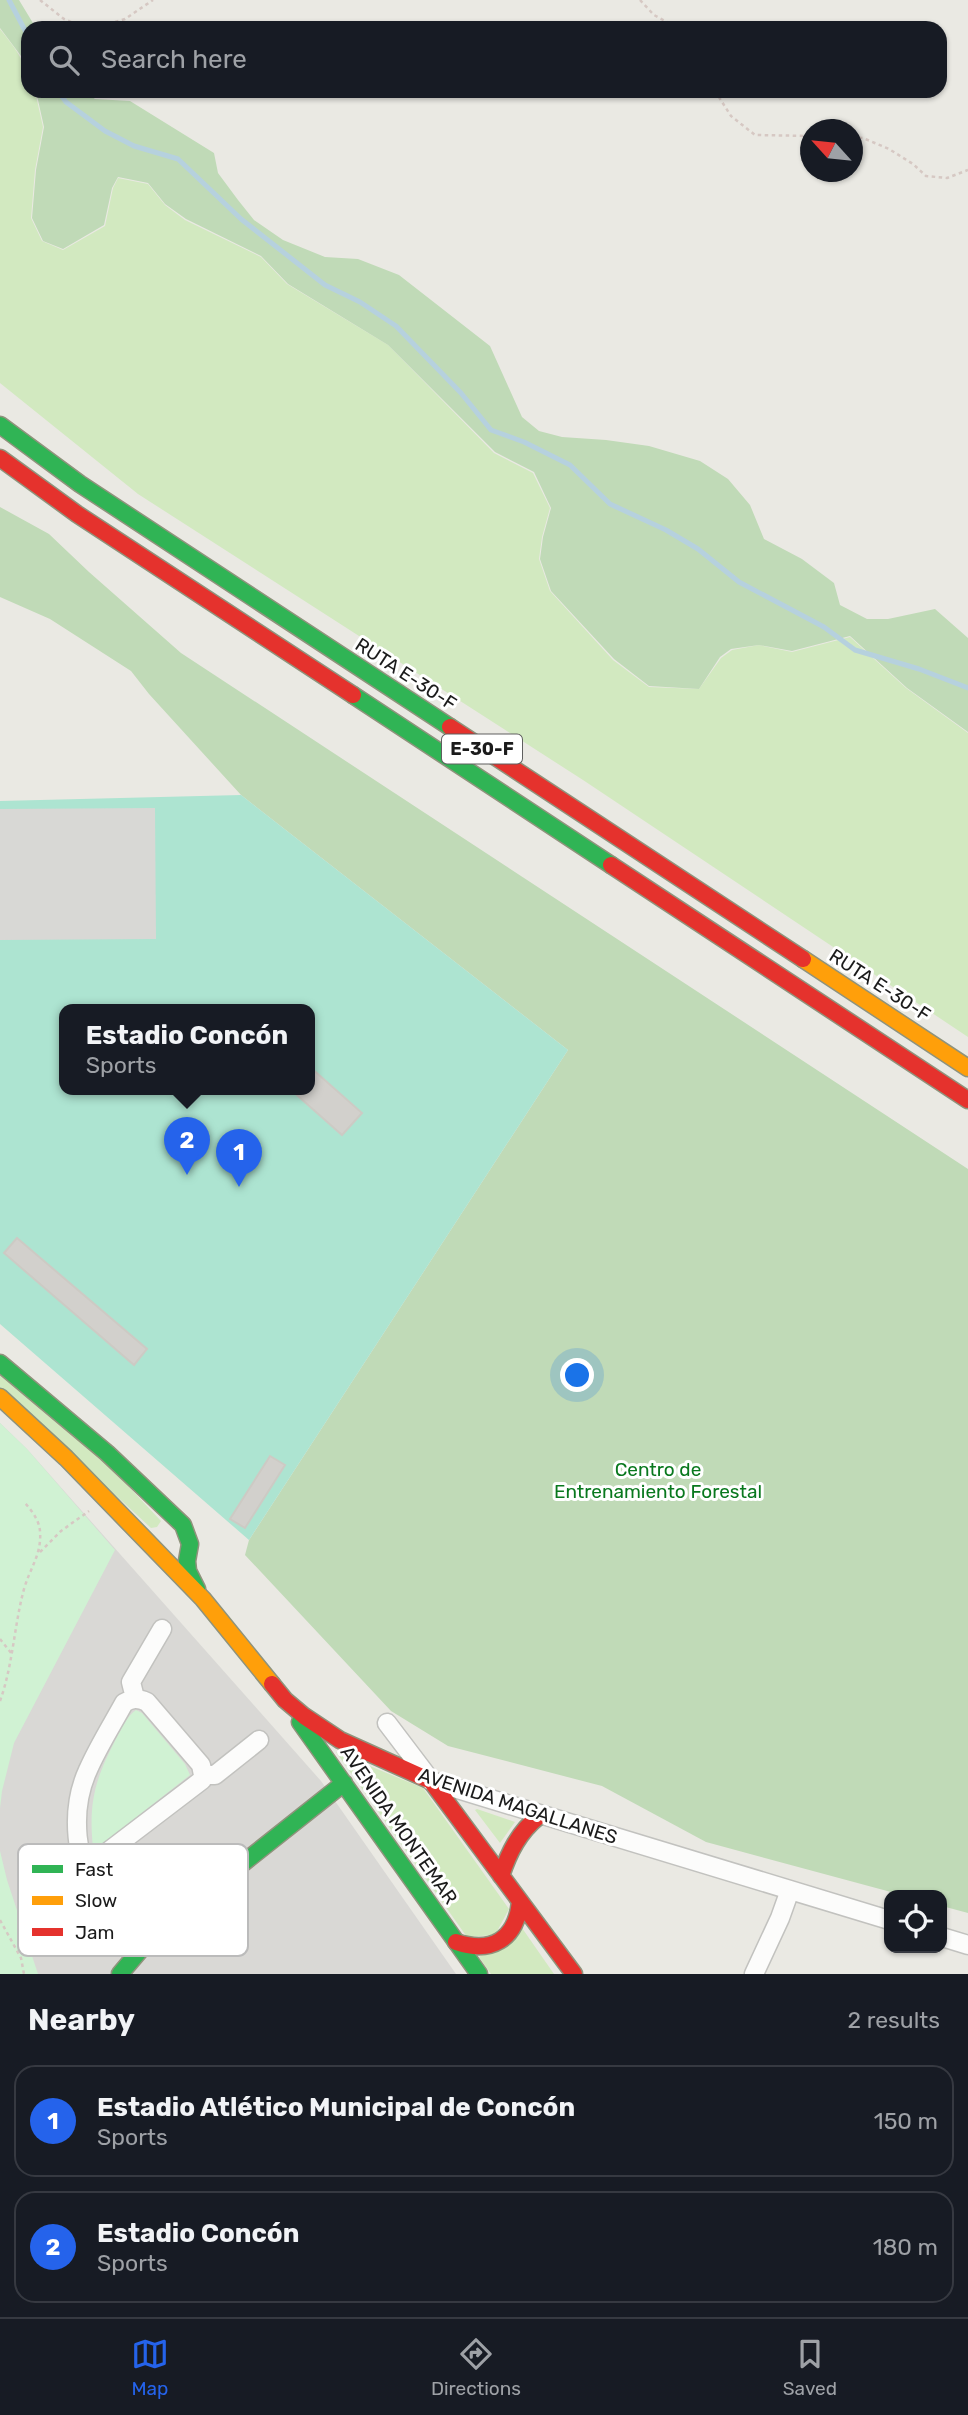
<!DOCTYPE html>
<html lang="en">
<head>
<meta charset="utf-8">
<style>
  body { margin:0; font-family:Rubik,sans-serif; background:#20242c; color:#f1f3f6 }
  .controls { position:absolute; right:21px; bottom:21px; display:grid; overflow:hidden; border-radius:14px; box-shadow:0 2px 5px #0004 }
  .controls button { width:63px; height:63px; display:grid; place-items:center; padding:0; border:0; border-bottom:2px solid #363941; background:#171b24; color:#f1f3f6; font:35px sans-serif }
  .compass { position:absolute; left:800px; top:119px; width:63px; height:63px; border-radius:50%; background:#171b24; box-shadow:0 2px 5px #0004; rotate:297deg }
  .you { position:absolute; left:578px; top:1376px; width:24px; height:24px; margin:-18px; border:5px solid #fff; border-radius:50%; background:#1a73e8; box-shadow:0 0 0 10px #1a73e833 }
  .badge { display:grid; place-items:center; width:46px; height:46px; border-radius:50%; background:#2563eb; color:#fff; font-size:23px; font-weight:700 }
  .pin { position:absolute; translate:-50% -58px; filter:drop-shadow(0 2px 4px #0008) }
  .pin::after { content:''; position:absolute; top:37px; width:24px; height:21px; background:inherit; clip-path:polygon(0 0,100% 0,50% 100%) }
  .popup { position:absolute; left:59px; top:1004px; width:256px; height:91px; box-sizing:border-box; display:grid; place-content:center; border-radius:14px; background:#171b24; filter:drop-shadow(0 2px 5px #0005); font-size:23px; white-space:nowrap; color:#9ea1a6 }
  .popup b { font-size:26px; color:#f1f3f6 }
  .popup::after { content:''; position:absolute; left:50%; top:100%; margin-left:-14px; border:14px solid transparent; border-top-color:#171b24 }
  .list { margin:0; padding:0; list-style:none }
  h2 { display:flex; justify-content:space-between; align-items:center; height:91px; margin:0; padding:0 28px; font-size:30px }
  h2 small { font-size:23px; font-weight:400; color:#9ea1a6 }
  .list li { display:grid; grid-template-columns:46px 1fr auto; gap:21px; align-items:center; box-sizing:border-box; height:112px; margin:0 14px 14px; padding:0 14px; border:2px solid #363941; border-radius:21px }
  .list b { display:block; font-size:26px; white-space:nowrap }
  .list p { margin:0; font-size:23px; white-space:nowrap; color:#9ea1a6 }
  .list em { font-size:23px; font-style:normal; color:#9ea1a6 }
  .icon { flex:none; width:38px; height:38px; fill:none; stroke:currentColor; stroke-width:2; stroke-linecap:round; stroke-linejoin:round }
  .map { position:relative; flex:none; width:968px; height:1974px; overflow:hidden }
  .search { position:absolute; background:#171b24; box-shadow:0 2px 5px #0004; left:21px; right:21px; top:21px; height:77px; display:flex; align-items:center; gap:18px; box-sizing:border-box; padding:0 24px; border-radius:21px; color:#9ea1a6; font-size:26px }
  .sheet { height:343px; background:#171b24 }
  nav { display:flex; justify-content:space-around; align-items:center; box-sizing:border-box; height:98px; border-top:2px solid #363941; background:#171b24; font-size:19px; color:#9ea1a6 }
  nav a { display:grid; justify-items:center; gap:4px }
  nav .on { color:#2563eb }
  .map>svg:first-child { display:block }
</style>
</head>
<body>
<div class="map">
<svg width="968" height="1974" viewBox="0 0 968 1974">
  <rect width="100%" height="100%" fill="#eae9e3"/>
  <path fill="#d9d8d5" d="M 0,1423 L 27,1449 L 321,1781 L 456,1974 L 0,1974 Z"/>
  <path fill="#d2e9c0" d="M 0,29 C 17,51 28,62 28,91 L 35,91 L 43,127 L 35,170 L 31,218 L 42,241 L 63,250 L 105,226 L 113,188 L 118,178 L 148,184 L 165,205 L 185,220 L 261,257 L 287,284 L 388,345 L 494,453 L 533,473 L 550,508 L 542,537 L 539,559 L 550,591 L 613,660 L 649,687 L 699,689 L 721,658 L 732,650 L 759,645 L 792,652 L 850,637 L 906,688 L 968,733 L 968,1037 L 583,780 L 138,494 L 0,383 Z
    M 0,1371 L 99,1455 L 161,1521 L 157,1527 L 151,1528 L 0,1388 Z
    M 336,1752 L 423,1788 L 509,1909 L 495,1935 L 467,1937 Z
    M 477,1809 L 515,1822 L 500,1843 L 475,1810 Z
    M 522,1928 L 554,1974 L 491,1974 L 479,1957 Z"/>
  <path fill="#c0dab7" d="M 0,0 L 19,0 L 36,28 L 28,28 L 28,71 L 21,56 L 0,28 Z
    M 36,91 L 84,91 L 95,99 L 130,101 L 214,153 L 218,173 L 238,200 L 254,220 L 283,240 L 325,257 L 358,259 L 399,275 L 490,346 L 522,417 L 539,431 L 562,437 L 606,440 L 649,446 L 700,461 L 728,479 L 750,505 L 764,539 L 802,559 L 834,583 L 840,605 L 867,619 L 888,619 L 935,609 L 968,638 L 968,732 L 907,688 L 850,636 L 792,651 L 759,645 L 731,649 L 720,657 L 699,689 L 649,686 L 614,659 L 551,591 L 540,559 L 543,537 L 551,508 L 534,472 L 495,452 L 388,345 L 288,284 L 261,256 L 186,219 L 165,204 L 148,183 L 118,177 L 112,188 L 104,225 L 63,249 L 43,241 L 32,218 L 36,170 L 44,127 Z
    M 0,507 L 49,534 L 89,572 L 181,653 L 968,1169 L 968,1913 L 942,1906 L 942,1895 L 902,1895 L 706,1842 L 602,1786 L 448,1746 L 391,1711 L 245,1555 L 249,1540 L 568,1050 L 241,795 L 149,694 L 131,671 L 50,619 L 0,597 Z"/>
  <path fill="#d0f2d3" d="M 0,1423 L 27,1449 L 115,1550 L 14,1743 L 2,1791 L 0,1808 Z
    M 136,1710 L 142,1713 L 185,1764 L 190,1775 L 96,1849 L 93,1847 C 88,1801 96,1777 117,1737 C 122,1728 127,1716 136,1710 Z
    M 0,1851 L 7,1880 L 38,1974 L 0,1974 Z"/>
  <path fill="#ade4d1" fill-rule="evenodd" d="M 241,795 L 568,1050 L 249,1540 L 0,1324 L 0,801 ZM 64,1009 L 310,1009 L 310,1089 L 64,1089 Z"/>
  <path fill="#d8d8d5" d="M 155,808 L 156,939 L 0,940 L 0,809 Z"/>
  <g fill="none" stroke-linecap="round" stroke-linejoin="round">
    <path stroke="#b6d1de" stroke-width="5" d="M 9,0 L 28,36
      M 58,91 L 66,102 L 105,131 L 134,146 L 178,159 L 241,219 L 325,285 L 360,302 L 396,326 L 461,393 L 491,430 L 524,442 L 570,465 L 610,504 L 666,530 L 698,549 L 739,582 L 824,627 L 855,650 L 919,669 L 968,688"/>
  </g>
  <path fill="#d2d0cc" stroke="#cdcac4" stroke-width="2" d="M 310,1067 L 362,1113 L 342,1135 L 290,1089 L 310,1089 Z
    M 17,1238 L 147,1349 L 134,1365 L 4,1253 Z
    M 270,1456 L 285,1465 L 245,1528 L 230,1519 Z"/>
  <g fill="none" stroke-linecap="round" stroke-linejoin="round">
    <defs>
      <path id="street" d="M 135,1698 L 131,1682 L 162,1629
        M 387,1723 L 431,1781 L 889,1920
        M 203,1775 L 215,1775 L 259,1740
        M 84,1870 L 202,1780 L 203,1775 L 201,1765 L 147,1702 C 138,1698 132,1698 124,1703 C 112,1725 98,1747 88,1770 C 69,1811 76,1863 98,1901 C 102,1907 103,1915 107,1920 C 116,1931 129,1941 139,1950
        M 942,1937 L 968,1945
        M 754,1974 L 780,1918 L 790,1890"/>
      <path id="fast" d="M 0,425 L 80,484 L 450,727
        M 353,695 L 611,865
        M 0,1363 L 107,1453 L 183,1525 L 190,1544 L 187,1561 L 188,1571 L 197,1589
        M 300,1722 L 479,1974
        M 120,1974 L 147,1942 L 174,1918 L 344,1783"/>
      <path id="slow" d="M 803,959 L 968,1068
        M 0,1397 L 66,1458 L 203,1599 L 272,1684"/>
      <path id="jam" d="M 0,458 L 77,514 L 353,695
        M 450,727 L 803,959
        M 611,865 L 968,1100
        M 272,1684 L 285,1700 L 304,1716 L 340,1740 L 431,1781 L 574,1974
        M 501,1876 C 509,1852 519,1832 539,1816
        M 456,1942 C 491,1954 516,1940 520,1902"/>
    </defs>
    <use href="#street" stroke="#c2c2bf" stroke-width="21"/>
    <use href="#fast" stroke="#8f937c" stroke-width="19"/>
    <use href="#slow" stroke="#8f937c" stroke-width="19"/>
    <use href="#jam" stroke="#8f937c" stroke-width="19"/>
    <path stroke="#d6c8c3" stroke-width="2.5" stroke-dasharray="3.5 3.5" stroke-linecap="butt" d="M 40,0 L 64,19 L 85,28
      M 640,0 L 654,15 L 678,28
      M 95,28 L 125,19 L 153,0
      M 715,91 L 731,116 L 755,135 L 810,136
      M 852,137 L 863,138 L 889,149 L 913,164 L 926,176 L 947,178 L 968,170
      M 40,1552 L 61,1531 L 89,1511
      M 0,1639 L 12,1654
      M 0,1701 C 13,1665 14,1626 24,1589 C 30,1568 42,1554 40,1531 C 39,1520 32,1511 25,1503
      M 0,1920 L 21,1958 L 24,1974"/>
    <use href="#street" stroke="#fcfcfb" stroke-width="18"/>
    <use href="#fast" stroke="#30b455" stroke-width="16"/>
    <use href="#slow" stroke="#ff9f0a" stroke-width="16"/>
    <use href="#jam" stroke="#e5322d" stroke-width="16"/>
  </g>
  <g text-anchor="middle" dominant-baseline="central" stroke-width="6" stroke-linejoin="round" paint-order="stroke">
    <rect fill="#fff" stroke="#5f5f5f" stroke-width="2" x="442" y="734.5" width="80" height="29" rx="5"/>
    <g font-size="18" font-weight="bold" fill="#1b1b1b">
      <text x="482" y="749">E-30-F</text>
    </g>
    <g font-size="19" fill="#1b1b1b" stroke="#fff">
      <text transform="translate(406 674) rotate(33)">RUTA E-30-F</text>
      <text transform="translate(880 985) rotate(33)">RUTA E-30-F</text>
      <text transform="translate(518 1806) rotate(18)">AVENIDA MAGALLANES</text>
      <text transform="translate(399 1825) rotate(55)">AVENIDA MONTEMAR</text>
    </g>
    <g font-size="19" fill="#09781e" stroke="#fff">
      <text x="658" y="1469">Centro de<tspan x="658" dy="22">Entrenamiento Forestal</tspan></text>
    </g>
  </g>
  <rect x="18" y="1844" width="230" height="112" rx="10" fill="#fff" stroke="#bbb" stroke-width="2"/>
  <rect x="32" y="1865" width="31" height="8" fill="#30b455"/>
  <rect x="32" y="1896" width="31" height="9" fill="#ff9f0a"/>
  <rect x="32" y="1928" width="31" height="8" fill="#e5322d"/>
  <g font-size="19" fill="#1b1b1b">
    <text x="75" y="1876">Fast</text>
    <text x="75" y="1907">Slow</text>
    <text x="75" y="1939">Jam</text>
  </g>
</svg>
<div class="controls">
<button><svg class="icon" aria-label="locate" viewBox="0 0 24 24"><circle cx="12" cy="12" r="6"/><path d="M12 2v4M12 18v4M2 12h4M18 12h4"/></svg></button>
</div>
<svg class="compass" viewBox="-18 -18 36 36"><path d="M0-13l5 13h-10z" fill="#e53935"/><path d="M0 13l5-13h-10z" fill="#9ea1a6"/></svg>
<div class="you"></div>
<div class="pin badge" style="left:239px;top:1187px">1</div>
<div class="pin badge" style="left:187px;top:1175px">2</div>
<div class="popup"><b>Estadio Concón</b>Sports</div>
<div class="search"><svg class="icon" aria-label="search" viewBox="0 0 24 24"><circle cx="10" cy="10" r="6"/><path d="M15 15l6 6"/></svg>Search here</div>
</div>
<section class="sheet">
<h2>Nearby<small>2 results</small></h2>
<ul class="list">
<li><span class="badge">1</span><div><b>Estadio Atlético Municipal de Concón</b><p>Sports</p></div><em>150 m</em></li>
<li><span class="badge">2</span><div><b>Estadio Concón</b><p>Sports</p></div><em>180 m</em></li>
</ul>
</section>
<nav>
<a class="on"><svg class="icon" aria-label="map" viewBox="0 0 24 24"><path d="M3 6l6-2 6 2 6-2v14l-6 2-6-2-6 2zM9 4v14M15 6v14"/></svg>Map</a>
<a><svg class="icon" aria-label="directions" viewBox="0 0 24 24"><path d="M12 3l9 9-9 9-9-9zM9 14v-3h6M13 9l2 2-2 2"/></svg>Directions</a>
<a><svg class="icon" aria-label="saved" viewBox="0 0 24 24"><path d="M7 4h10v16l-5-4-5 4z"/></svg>Saved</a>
</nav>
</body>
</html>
